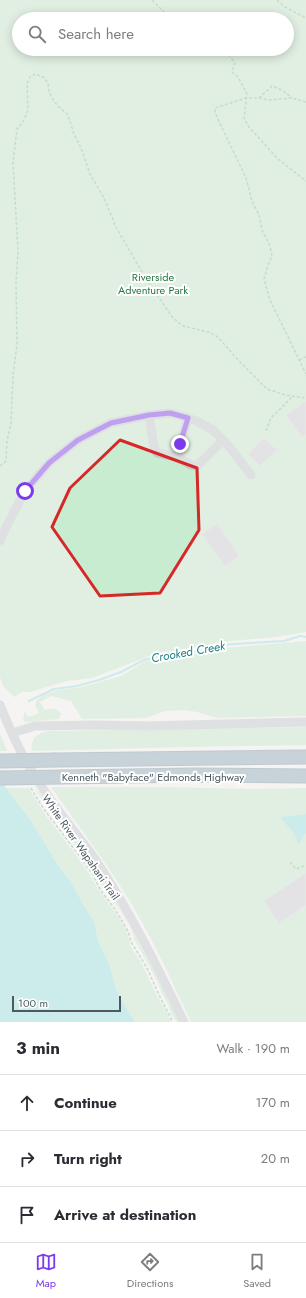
<!DOCTYPE html>
<html lang="en">
<head>
<meta charset="utf-8">
<style>
  body { margin:0; font-family:Jost,sans-serif; background:#f2f2f3; color:#2b2b33 }
  .scale { position:absolute; left:12px; bottom:10px; width:109px; box-sizing:border-box; padding-left:4px; border:2px solid #4c595e; border-top:0; font-size:11px; line-height:14px; white-space:nowrap; color:#4c595e; -webkit-text-stroke:3px #fff; paint-order:stroke }
  .stop { position:absolute; width:12px; height:12px; margin:-9px; border:3px solid #7c3aed; border-radius:50%; background:#fff }
  .stop.end { background:#7c3aed; border-color:#fff; box-shadow:0 1px 4px #0008 }
  .list { margin:0; padding:0; list-style:none }
  h2 { display:flex; justify-content:space-between; align-items:center; height:52px; margin:0; padding:0 16px; font-size:17px }
  h2 small { font-size:13px; font-weight:400; color:#7c7c81 }
  .list li { display:grid; grid-template-columns:26px 1fr auto; gap:12px; align-items:center; box-sizing:border-box; height:56px; padding:0 16px; border-top:1px solid #e1e1e2 }
  .list b { display:block; font-size:15px; white-space:nowrap }
  .list em { font-size:13px; font-style:normal; color:#7c7c81 }
  .icon { flex:none; width:22px; height:22px; fill:none; stroke:currentColor; stroke-width:2; stroke-linecap:round; stroke-linejoin:round }
  .map { position:relative; flex:none; width:306px; height:1022px; overflow:hidden }
  .search { position:absolute; background:#fff; box-shadow:0 2px 10px #0003; left:12px; right:12px; top:12px; height:44px; display:flex; align-items:center; gap:10px; box-sizing:border-box; padding:0 14px; border-radius:22px; color:#7c7c81; font-size:15px }
  .sheet { height:220px; background:#fff }
  nav { display:flex; justify-content:space-around; align-items:center; box-sizing:border-box; height:56px; border-top:1px solid #e1e1e2; background:#fff; font-size:11px; color:#7c7c81 }
  nav a { display:grid; justify-items:center; gap:2px }
  nav .on { color:#7c3aed }
  .map>svg:first-child { display:block }
</style>
</head>
<body>
<div class="map">
<svg width="306" height="1022" viewBox="0 0 306 1022">
  <rect width="100%" height="100%" fill="#f5f3f3"/>
  <path fill="#c8eccf" fill-rule="evenodd" d="M 0,0 L 306,0 L 306,632 L 276,637 L 219,642 L 187,650 L 160,652 L 92,678 L 67,681 L 30,692 L 22,692 L 14,697 L 3,686 L 0,677 ZM 19,19 L 287,19 L 287,49 L 19,49 Z
    M 306,641 L 306,716 L 217,718 L 197,712 L 184,710 L 165,711 L 146,718 L 82,719 L 71,701 L 51,696 L 40,702 L 45,710 C 51,708 57,708 61,714 L 59,719 L 26,722 L 23,720 L 25,711 L 28,717 L 39,713 L 35,706 L 37,700 L 42,696 L 57,690 L 82,687 L 121,676 L 146,661 L 168,656 L 197,654 L 214,649 Z
    M 306,727 L 306,745 L 190,747 L 33,751 L 31,747 L 34,738 L 41,733 L 49,731 Z
    M 0,733 L 7,751 L 0,751 Z
    M 51,787 L 162,787 L 252,789 L 306,788 L 306,1022 L 191,1022 C 171,979 151,935 126,895 C 103,858 76,823 51,787 Z
    M 6,788 L 29,788 L 44,813 L 85,867 L 100,892 L 116,913 L 127,931 L 130,945 L 142,964 L 158,998 L 164,1007 L 172,1022 L 135,1022 L 117,992 L 109,963 L 98,941 L 95,924 L 70,881 L 57,864 Z
    M 34,788 C 44,795 51,809 59,818 C 109,881 144,951 180,1022 L 177,1022 L 171,1014 L 169,1007 L 162,993 L 156,979 L 140,949 L 135,941 L 131,929 L 120,910 L 106,892 L 97,875 L 85,858 Z"/>
  <path fill="#9ae3e3" d="M 0,779 L 16,802 L 28,816 L 57,864 L 70,881 L 95,924 L 98,941 L 109,963 L 117,992 L 135,1022 L 0,1022 Z
    M 306,814 L 306,833 L 298,845 C 294,828 288,830 281,817 Z"/>
  <g fill="none" stroke-linecap="round" stroke-linejoin="round">
    <path stroke="#9ae3e3" stroke-width="2" d="M 29,701 L 54,689 L 77,686 L 99,680 L 121,672 L 144,660 L 170,653 L 202,651 L 218,645 L 284,641 L 300,636 L 306,637"/>
  </g>
  <path fill="#cdd1d4" stroke="#d8dadd" d="M 306,401 L 306,435 L 302,437 L 286,415 Z
    M 264,438 L 277,450 L 260,466 L 248,454 Z
    M 217,524 L 239,556 L 225,566 L 202,534 Z
    M 306,873 L 306,905 L 279,923 L 264,901 Z"/>
  <g fill="none" stroke-linecap="round" stroke-linejoin="round">
    <defs>
      <path id="highway" d="M 56,760 L 306,757
        M 63,777 L 194,775 L 306,776"/>
    </defs>
    <use href="#highway" stroke="#7c99a7" stroke-width="15"/>
    <path stroke="#83c698" stroke-width="1.5" stroke-dasharray="3 2" stroke-linecap="butt" d="M 152,0 L 171,19
      M 277,0 L 285,7 L 306,18
      M 220,49 L 229,55 L 235,63 L 232,72 L 238,77 L 247,94 L 244,118 L 249,127 L 278,159 L 306,181
      M 259,98 L 272,86 L 282,90 L 292,98
      M 306,102 L 292,98 L 268,100 L 259,98 L 246,98 L 215,108 L 215,113 L 246,178 L 252,201 L 259,215 L 262,230 L 270,246 L 272,256 L 268,265 L 264,279 L 270,300 L 306,374
      M 299,360 L 306,357
      M 266,431 L 271,418 L 292,397
      M 0,466 L 6,461 L 7,441 L 11,423 L 13,376 L 17,344 L 16,282 L 18,252 L 13,162 L 17,129 L 23,122 L 28,110 L 27,83 L 30,77 L 35,74 L 43,77 L 48,83 L 49,91 L 52,98 L 57,105 L 68,115 L 74,134 L 81,148 L 90,174 L 104,198 L 116,227 L 146,279 L 173,318 L 183,326 L 208,332 L 218,337 L 238,360 L 267,389 L 285,395 L 306,398
      M 31,788 L 43,808 L 81,858 L 93,875 L 101,891 L 115,909 L 128,931 L 131,942 L 147,968 L 159,995 L 173,1022
      M 290,862 L 296,869 L 306,865"/>
    <path stroke="#c0c9cd" stroke-width="9" d="M 149,415 L 154,447 L 157,453 L 177,457 L 191,465 L 197,466 L 223,440
      M 177,457 L 188,418
      M 0,541 L 3,533 L 25,491 L 49,463 L 78,440 L 111,423 L 149,415 L 171,413 L 197,421 L 213,430 L 227,444 L 251,475
      M 0,705 C 10,730 21,755 36,778 C 54,807 76,832 95,859 C 130,911 157,966 184,1022
      M 12,733 L 35,726 L 95,725 L 147,726 L 306,722"/>
    <use href="#highway" stroke="#91aebb" stroke-width="13"/>
    <defs>
      <path id="highway-bridge" d="M 0,761 L 56,760
        M 0,778 L 63,777"/>
    </defs>
    <use href="#highway-bridge" stroke="#7c99a7" stroke-width="15" stroke-linecap="butt"/>
    <use href="#highway-bridge" stroke="#91aebb" stroke-width="13"/>
  </g>
  <g fill="none" stroke-linecap="round" stroke-linejoin="round">
    <path stroke="#7c3aed" stroke-width="5" d="M 25,491 L 49,463 L 78,440 L 111,423 L 149,415 L 160,414 L 170,413 L 188,418 L 180,444"/>
  </g>
  <path d="M0 0H306V1022H0ZM 120,440 L 197,468 L 199,530 L 160,593 L 100,596 L 52,527 L 70,488 Z" fill="#f5f3f3" fill-opacity=".55" fill-rule="evenodd"/>
  <path fill="none" stroke="#d62828" stroke-width="3" stroke-linejoin="round" d="M 120,440 L 197,468 L 199,530 L 160,593 L 100,596 L 52,527 L 70,488 Z"/>
  <g text-anchor="middle" dominant-baseline="central" stroke-width="4" stroke-linejoin="round" paint-order="stroke">
    <g font-size="11" fill="#23793d" stroke="#fff">
      <text x="153" y="277">Riverside<tspan x="153" dy="13">Adventure Park</tspan></text>
    </g>
    <g font-size="11" fill="#4c595e" stroke="#fff">
      <text x="153" y="777">Kenneth "Babyface" Edmonds Highway</text>
      <text transform="translate(81 847) rotate(55)">White River Wapahani Trail</text>
    </g>
    <g font-size="12" font-style="italic" fill="#1b8283" stroke="#fff">
      <text transform="translate(188 652) rotate(-10)">Crooked Creek</text>
    </g>
  </g>
</svg>
<div class="scale">100 m</div>
<div class="stop" style="left:25px;top:491px"></div>
<div class="stop end" style="left:180px;top:444px"></div>
<div class="search"><svg class="icon" aria-label="search" viewBox="0 0 24 24"><circle cx="10" cy="10" r="6"/><path d="M15 15l6 6"/></svg>Search here</div>
</div>
<section class="sheet">
<h2>3 min<small>Walk · 190 m</small></h2>
<ul class="list">
<li><svg class="icon" aria-label="ahead" viewBox="0 0 24 24"><path d="M12 20V5M6 11l6-6 6 6"/></svg><div><b>Continue</b></div><em>170 m</em></li>
<li><svg class="icon" aria-label="right" viewBox="0 0 24 24"><path d="M7 20v-9h11M14 6l5 5-5 5"/></svg><div><b>Turn right</b></div><em>20 m</em></li>
<li><svg class="icon" aria-label="arrive" viewBox="0 0 24 24"><path d="M6 21V4h12l-3 4 3 4H6"/></svg><div><b>Arrive at destination</b></div></li>
</ul>
</section>
<nav>
<a class="on"><svg class="icon" aria-label="map" viewBox="0 0 24 24"><path d="M3 6l6-2 6 2 6-2v14l-6 2-6-2-6 2zM9 4v14M15 6v14"/></svg>Map</a>
<a><svg class="icon" aria-label="directions" viewBox="0 0 24 24"><path d="M12 3l9 9-9 9-9-9zM9 14v-3h6M13 9l2 2-2 2"/></svg>Directions</a>
<a><svg class="icon" aria-label="saved" viewBox="0 0 24 24"><path d="M7 4h10v16l-5-4-5 4z"/></svg>Saved</a>
</nav>
</body>
</html>
